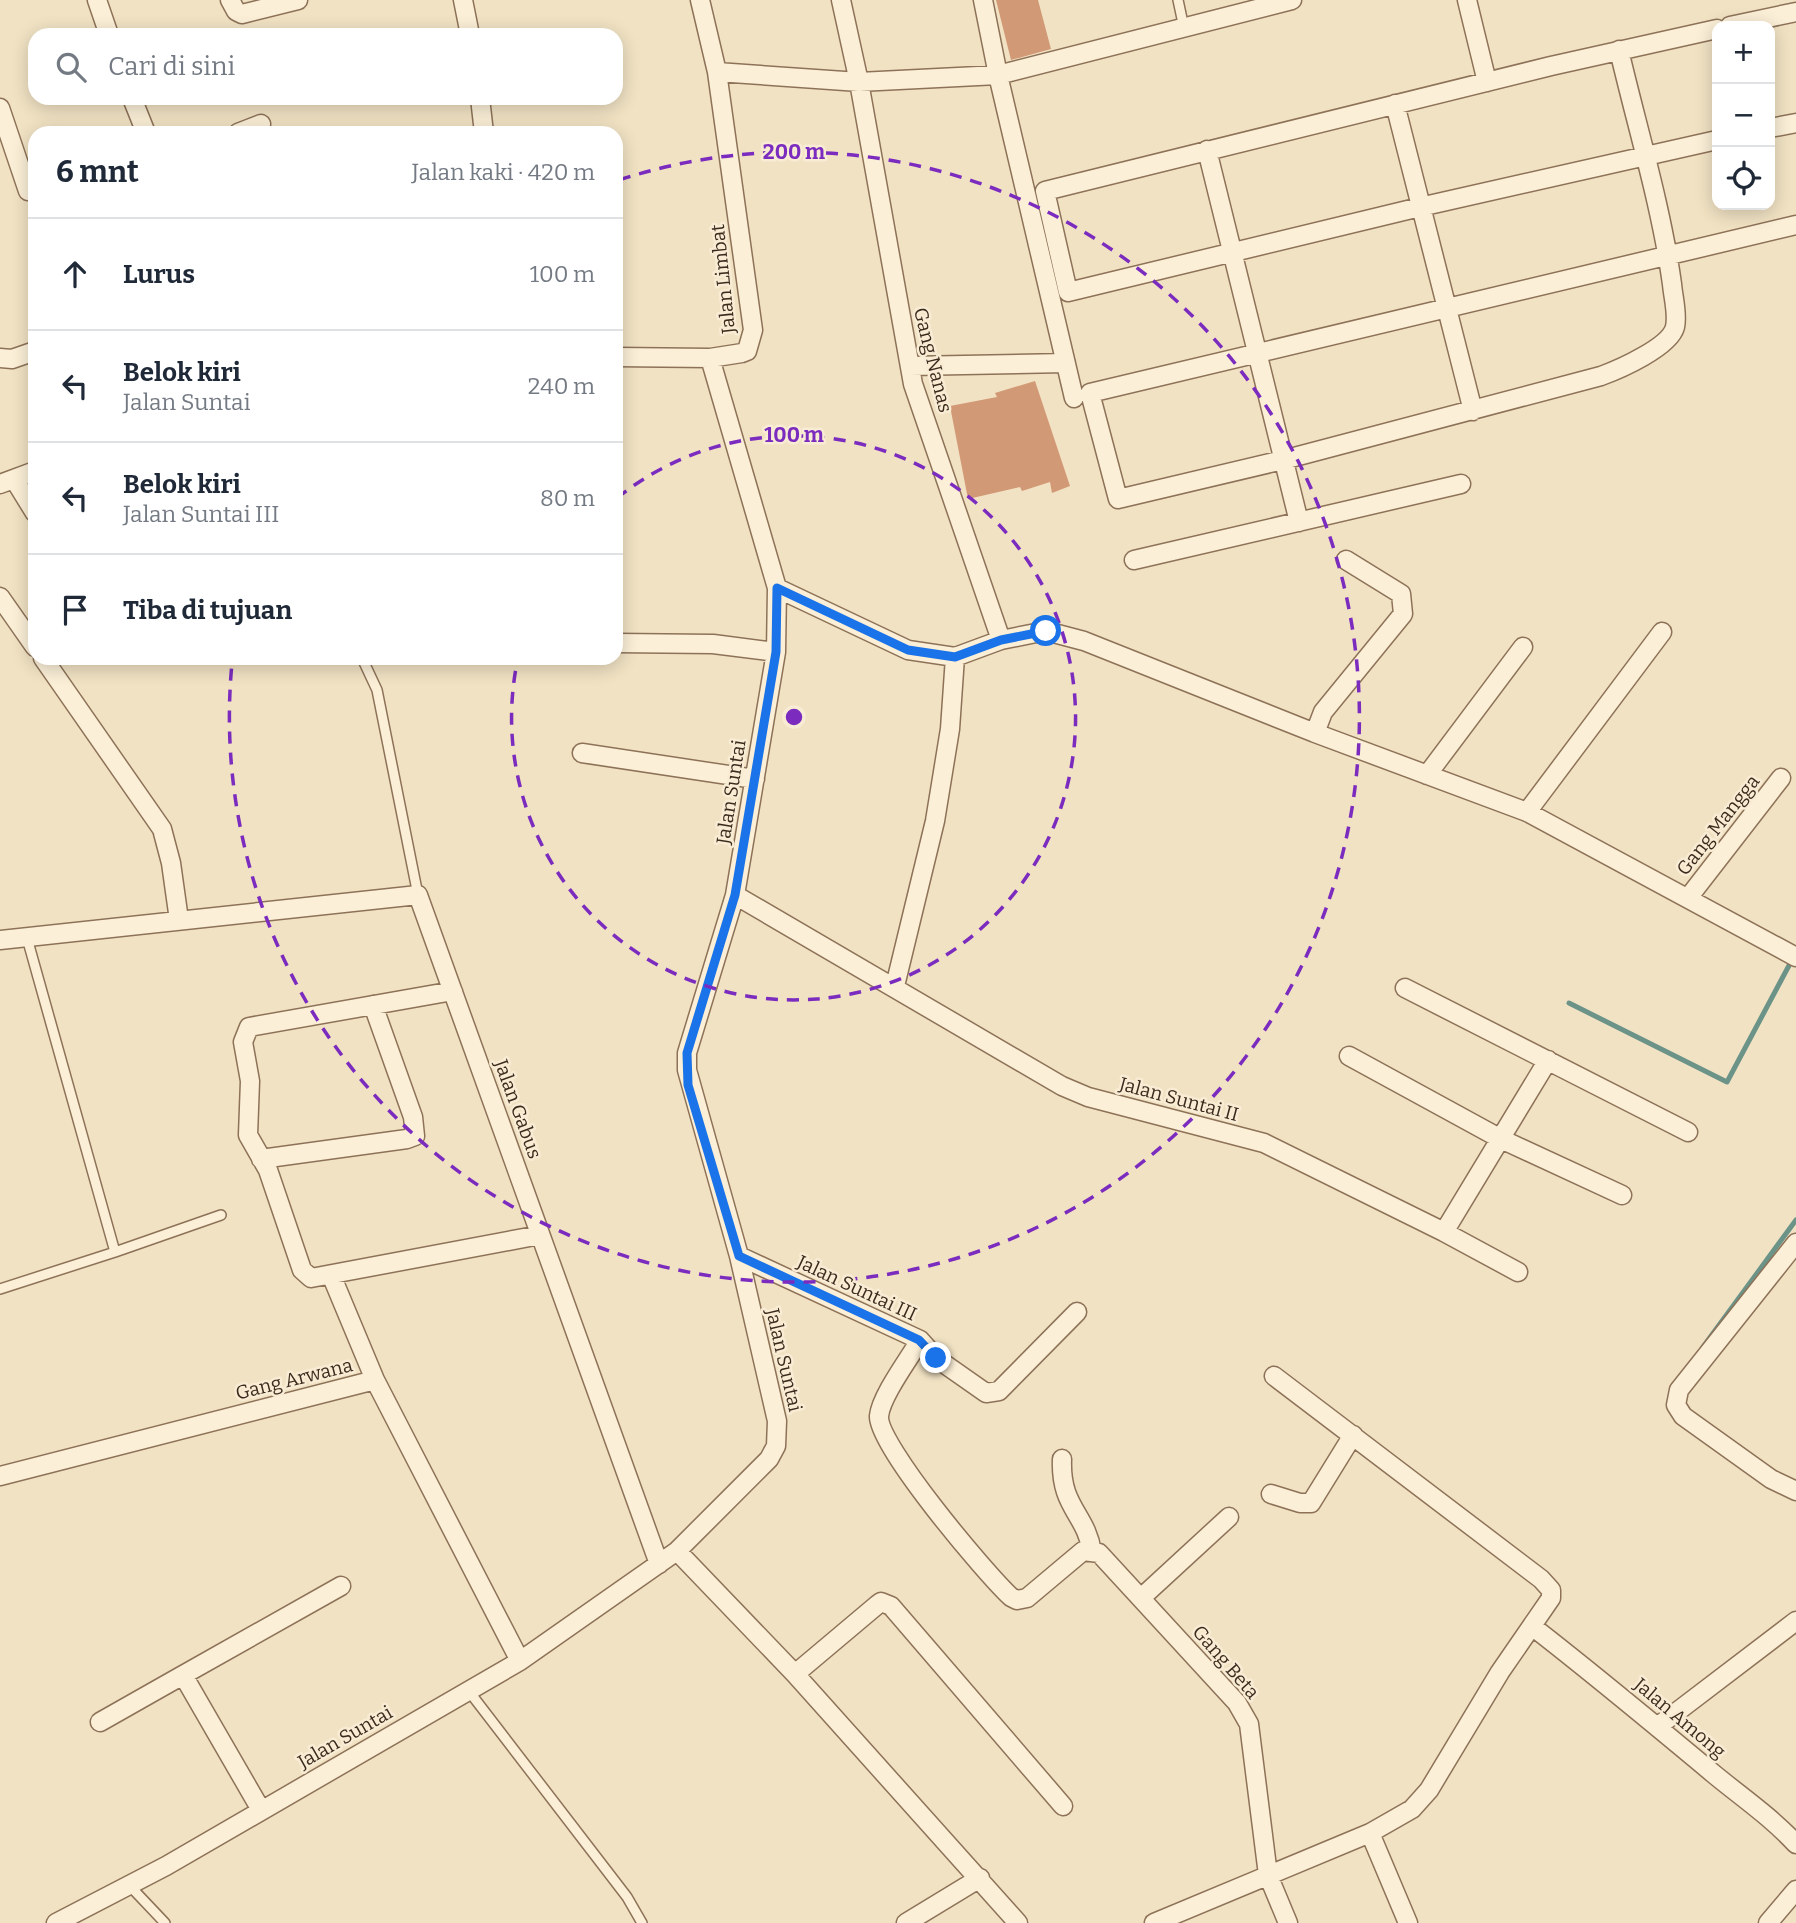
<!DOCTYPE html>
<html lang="id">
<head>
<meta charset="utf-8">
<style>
  body { margin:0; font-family:Bitter,serif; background:#f2f2f3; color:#1f2937 }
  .controls { position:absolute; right:21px; top:21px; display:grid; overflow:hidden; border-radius:14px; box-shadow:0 4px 18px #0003 }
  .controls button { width:63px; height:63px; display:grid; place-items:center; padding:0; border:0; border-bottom:2px solid #e0e1e3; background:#fff; color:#1f2937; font:35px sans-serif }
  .stop { position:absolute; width:21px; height:21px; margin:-16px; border:5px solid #1a73e8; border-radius:50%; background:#fff }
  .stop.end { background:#1a73e8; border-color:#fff; box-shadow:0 2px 7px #0008 }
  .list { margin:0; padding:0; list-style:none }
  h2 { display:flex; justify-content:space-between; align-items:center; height:91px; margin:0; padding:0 28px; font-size:30px }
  h2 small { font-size:23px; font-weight:400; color:#747a83 }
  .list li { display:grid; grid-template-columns:46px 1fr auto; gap:21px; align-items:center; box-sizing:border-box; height:112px; padding:0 28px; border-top:2px solid #e0e1e3 }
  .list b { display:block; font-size:26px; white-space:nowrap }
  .list p { margin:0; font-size:23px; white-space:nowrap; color:#747a83 }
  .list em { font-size:23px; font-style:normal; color:#747a83 }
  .icon { flex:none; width:38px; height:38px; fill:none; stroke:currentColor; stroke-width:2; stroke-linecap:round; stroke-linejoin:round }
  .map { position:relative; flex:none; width:1796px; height:1923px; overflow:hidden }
  .search { position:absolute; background:#fff; box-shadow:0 4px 18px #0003; left:28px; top:28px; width:595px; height:77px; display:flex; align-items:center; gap:18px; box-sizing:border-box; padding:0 24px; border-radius:21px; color:#747a83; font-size:26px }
  .panel { position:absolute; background:#fff; box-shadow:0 4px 18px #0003; left:28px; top:126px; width:595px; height:539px; border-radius:21px }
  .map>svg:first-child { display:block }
</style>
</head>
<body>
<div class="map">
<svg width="1796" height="1923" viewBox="0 0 1796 1923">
  <rect width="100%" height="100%" fill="#f1e2c3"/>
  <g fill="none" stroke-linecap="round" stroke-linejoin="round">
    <path stroke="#6b9388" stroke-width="5" d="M 1569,1003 L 1727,1082 L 1793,958
      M 1703,1347 L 1796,1220"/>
  </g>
  <path fill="#d29976" d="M 996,0 L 1038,0 L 1051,49 L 1011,60 Z
    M 1035,381 L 1070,486 L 1052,493 L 1050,482 L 1022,491 L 1020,487 L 968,499 L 950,406 L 997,397 L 995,393 Z"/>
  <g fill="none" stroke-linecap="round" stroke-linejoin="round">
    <defs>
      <path id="lane" d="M 1178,0 L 1184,28
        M 362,658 L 377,690 L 418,895
        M 115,1252 L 221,1215
        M 0,1289 L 115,1252 L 27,938
        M 468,1690 L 627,1897 L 642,1923
        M 129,1885 L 165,1923"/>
      <path id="street" d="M 97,0 L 109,35
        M 230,0 L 236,11 L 242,14 L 298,0
        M 463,0 L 470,35
        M 841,0 L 859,82 L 913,384 L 1001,640
        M 983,0 L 998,75 L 1074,398
        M 1467,0 L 1487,82
        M 1730,26 L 1796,12
        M 1717,29 L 1551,66 L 1045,191 L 1068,292 L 1420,207 L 1717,140
        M 1619,50 C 1637,127 1661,205 1672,284 C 1673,297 1678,314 1675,327 C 1670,347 1620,369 1601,376 L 1283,460 L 1118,499 L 1090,393 L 1796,225
        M 717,72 L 859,82 L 998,75 L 1292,0
        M 132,98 L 146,133
        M 480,98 L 484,133
        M 1395,104 L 1473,411
        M 0,108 L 28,191
        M 1770,128 L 1796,123
        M 238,133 L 261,124
        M 1207,150 L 1299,522
        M 616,357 L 710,358 L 742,353 L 747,351 L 753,330 L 717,72 L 700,0
        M 0,358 L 12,359 L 35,351
        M 910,366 L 1066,363
        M 14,479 L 35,513
        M 0,484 L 35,471
        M 1134,560 L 1461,484
        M 777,588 L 908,650 L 955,657 L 1001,640 L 1046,631 L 1084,641 L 1315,733 L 1527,812 L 1796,957
        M 0,597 L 35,647
        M 616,643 L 713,644 L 776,652
        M 43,658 L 162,829 L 171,863 L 179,920
        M 1315,733 L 1323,712 L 1403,614 L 1401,594 L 1346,560
        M 582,753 L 755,779
        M 1427,775 L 1523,647
        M 1527,812 L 1662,632
        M 735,895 L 1062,1086 L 1088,1097 L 1264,1143 L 1444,1232 L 1548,1060
        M 1688,898 L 1781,778
        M 0,940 L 418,895 L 659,1564
        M 895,986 L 935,821 L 950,729 L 955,657
        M 1405,988 L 1688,1132
        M 453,991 L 249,1027 L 243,1042 L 250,1081 L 248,1135 L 268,1170 L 302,1270 L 311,1278 L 540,1235
        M 1349,1056 L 1501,1139 L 1622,1195
        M 261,1159 L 407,1139 L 415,1136 L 413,1117 L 373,1005
        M 1444,1232 L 1518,1272
        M 1796,1243 L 1679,1390 L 1676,1405 L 1683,1416 L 1771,1479 L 1796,1491
        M 739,1256 L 920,1340 L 936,1358 L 986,1393 L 999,1391 L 1077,1312
        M 332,1277 L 375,1380
        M 920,1340 C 909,1359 881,1396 879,1416 C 877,1445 986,1574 1011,1597 L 1017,1600 L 1027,1598 L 1083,1551 L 1099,1553 L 1237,1703 L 1249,1724 L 1268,1875 L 1288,1923
        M 1062,1459 C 1060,1508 1086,1513 1092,1552
        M 0,1476 L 375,1380 L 520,1661
        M 1271,1494 L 1300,1503 L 1311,1503 L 1353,1435
        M 677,1551 L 795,1674 L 1018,1923
        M 1141,1598 L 1229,1517
        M 1533,1627 C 1595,1675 1655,1725 1715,1775 C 1743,1798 1771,1817 1796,1844
        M 795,1674 L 877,1605 L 881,1602 L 891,1606 L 1063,1806
        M 100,1722 L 183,1675
        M 1657,1727 L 1796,1621
        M 261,1810 L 183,1675 L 341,1586
        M 1370,1833 L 1408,1923
        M 56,1923 L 166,1866 L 520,1661 L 677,1551 L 769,1459 L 776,1446 L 777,1421 L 739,1256 L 687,1070 L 687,1053 L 735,895 L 776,652 L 777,588 L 710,358
        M 906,1923 L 980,1878
        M 1154,1923 L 1370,1833 L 1412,1809 L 1429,1790 L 1500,1672 L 1551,1598 L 1551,1590 L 1541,1579 L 1274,1376
        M 1768,1923 L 1796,1890"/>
    </defs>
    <use href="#lane" stroke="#8d7258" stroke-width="12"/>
    <use href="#street" stroke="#8d7258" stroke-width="21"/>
    <use href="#lane" stroke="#fbefd7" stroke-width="9"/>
    <use href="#street" stroke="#fbefd7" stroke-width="18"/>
  </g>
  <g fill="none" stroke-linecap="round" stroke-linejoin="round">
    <path stroke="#1a73e8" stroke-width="9" d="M 936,1358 L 919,1340 L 739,1256 L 688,1085 L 687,1053 L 735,895 L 776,652 L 777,588 L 908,650 L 955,657 L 1001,640 L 1046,631"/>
  </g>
  <g fill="none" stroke="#7b2cbf" stroke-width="3.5" stroke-dasharray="12 9">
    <path d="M617 498A282 282 0 1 1 518 658"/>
    <path d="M619 180A565 565 0 1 1 232 663"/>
  </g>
  <g text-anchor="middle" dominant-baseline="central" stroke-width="5" stroke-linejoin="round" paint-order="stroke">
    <g font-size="19" fill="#3c2b1d" stroke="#f8ecd4">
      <text transform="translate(723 279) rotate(-96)">Jalan Limbat</text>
      <text transform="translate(933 360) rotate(76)">Gang Nanas</text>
      <text transform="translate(731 792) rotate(-81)">Jalan Suntai</text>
      <text transform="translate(1718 825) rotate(-52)">Gang Mangga</text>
      <text transform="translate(1179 1099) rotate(15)">Jalan Suntai II</text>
      <text transform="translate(518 1109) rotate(70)">Jalan Gabus</text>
      <text transform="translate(857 1288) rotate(25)">Jalan Suntai III</text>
      <text transform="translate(784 1360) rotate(77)">Jalan Suntai</text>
      <text transform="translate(294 1379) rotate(-14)">Gang Arwana</text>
      <text transform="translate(1226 1662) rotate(49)">Gang Beta</text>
      <text transform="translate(1680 1718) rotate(40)">Jalan Among</text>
      <text transform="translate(345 1737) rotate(-30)">Jalan Suntai</text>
    </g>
  </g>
  <circle cx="794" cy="717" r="10" fill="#7b2cbf" stroke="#f8ecd4" stroke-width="3.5"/>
  <g font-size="21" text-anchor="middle" font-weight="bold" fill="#7b2cbf" stroke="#f8ecd4" stroke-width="5" stroke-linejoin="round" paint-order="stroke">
    <text x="794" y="159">200 m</text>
    <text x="794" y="442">100 m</text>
  </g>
</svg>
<div class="controls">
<button>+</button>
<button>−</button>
<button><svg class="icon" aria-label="locate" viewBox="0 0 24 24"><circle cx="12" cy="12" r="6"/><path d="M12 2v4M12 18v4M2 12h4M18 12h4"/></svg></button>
</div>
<div class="stop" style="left:1046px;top:631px"></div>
<div class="stop end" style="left:936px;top:1358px"></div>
<div class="search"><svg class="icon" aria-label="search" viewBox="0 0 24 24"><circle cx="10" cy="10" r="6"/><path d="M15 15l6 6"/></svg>Cari di sini</div>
<section class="panel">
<h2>6 mnt<small>Jalan kaki · 420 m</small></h2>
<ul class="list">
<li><svg class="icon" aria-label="ahead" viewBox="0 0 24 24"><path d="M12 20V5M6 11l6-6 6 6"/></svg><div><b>Lurus</b></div><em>100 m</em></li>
<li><svg class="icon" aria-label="left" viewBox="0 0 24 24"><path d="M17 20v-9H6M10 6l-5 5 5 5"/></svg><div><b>Belok kiri</b><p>Jalan Suntai</p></div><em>240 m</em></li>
<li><svg class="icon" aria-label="left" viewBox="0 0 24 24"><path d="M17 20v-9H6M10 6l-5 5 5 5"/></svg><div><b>Belok kiri</b><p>Jalan Suntai III</p></div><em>80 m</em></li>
<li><svg class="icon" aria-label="arrive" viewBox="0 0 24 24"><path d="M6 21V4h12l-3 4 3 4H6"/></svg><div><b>Tiba di tujuan</b></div></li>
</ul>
</section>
</div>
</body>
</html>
